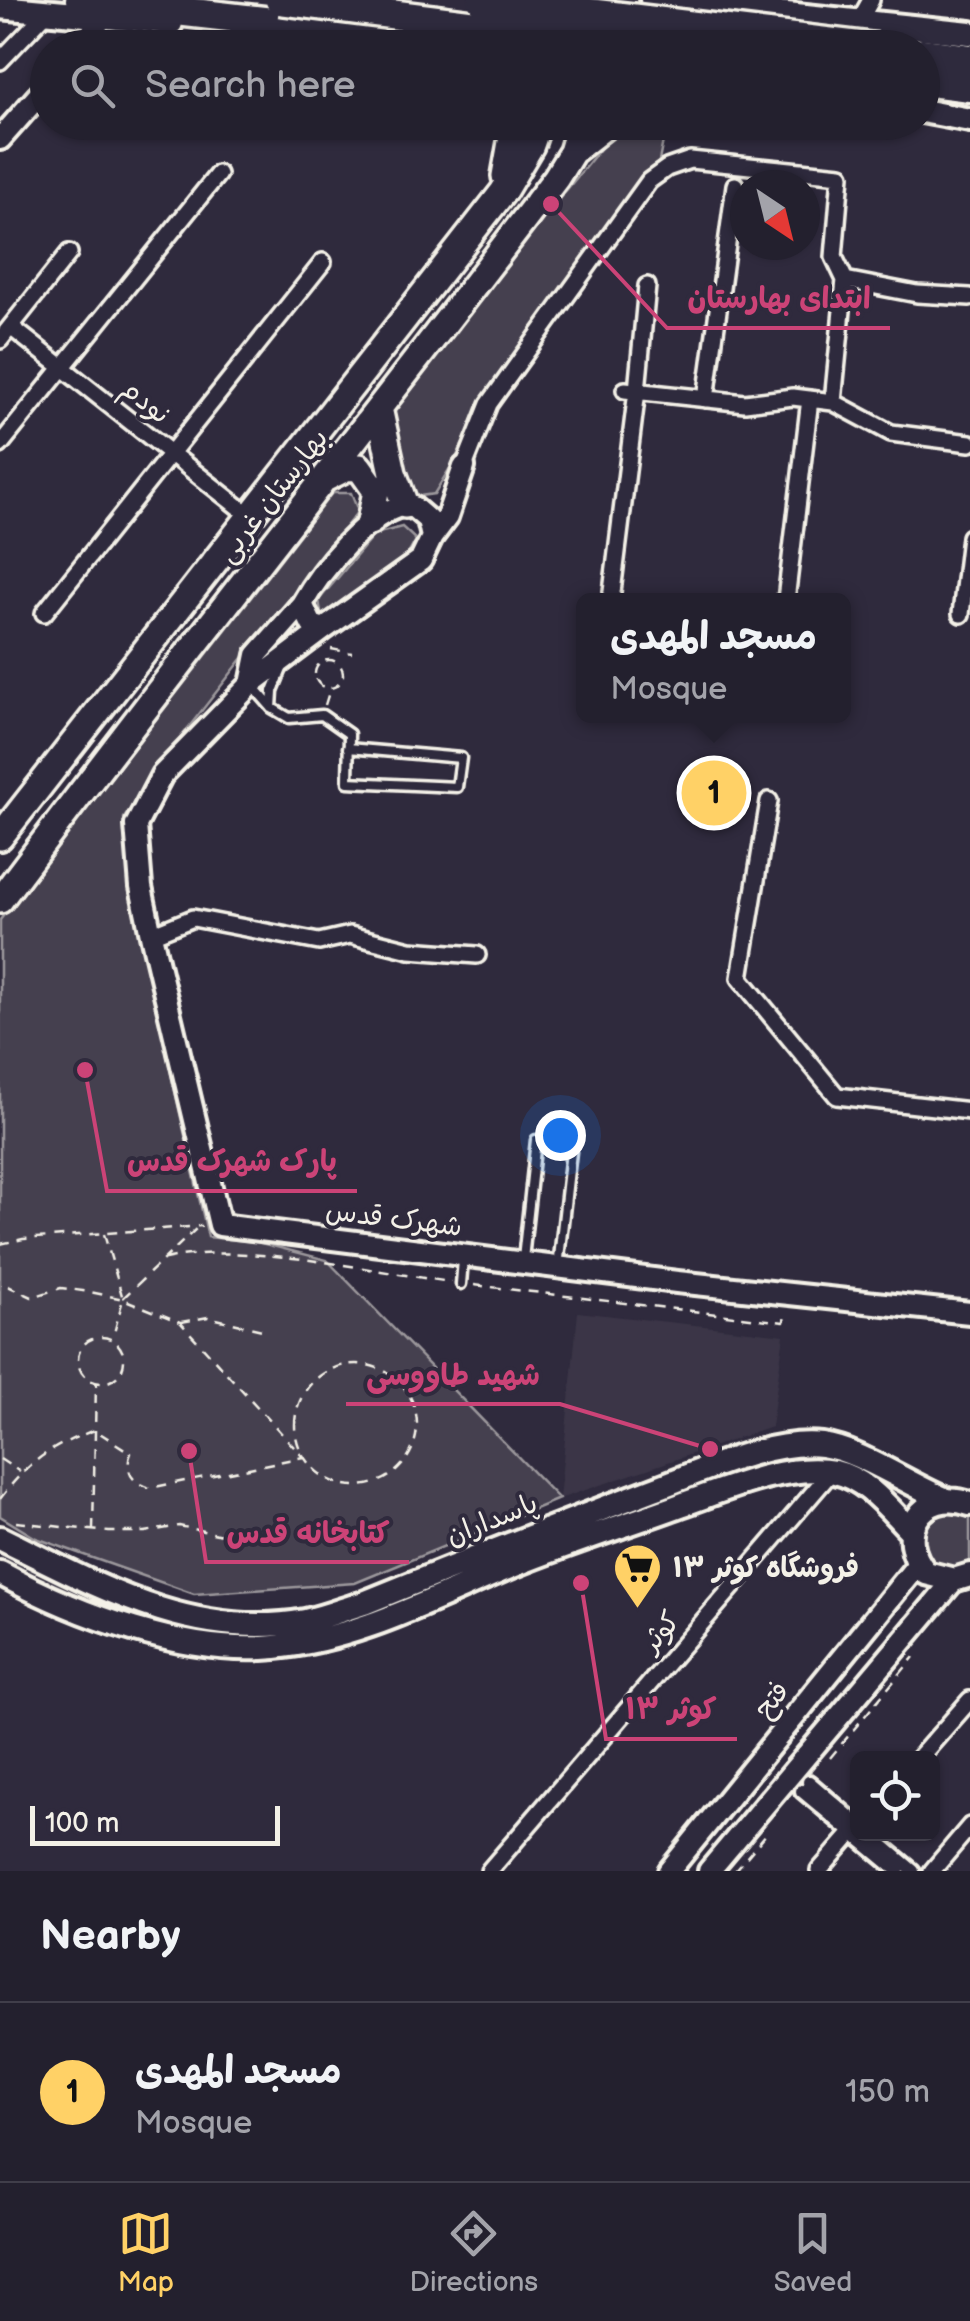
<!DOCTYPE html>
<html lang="en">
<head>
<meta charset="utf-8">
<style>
  body { margin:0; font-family:"Balsamiq Sans","Playpen Sans Arabic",sans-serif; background:#2b2836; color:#f1f3f6 }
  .controls { position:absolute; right:30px; bottom:30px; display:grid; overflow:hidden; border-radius:15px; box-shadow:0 2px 8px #0004 }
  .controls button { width:90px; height:90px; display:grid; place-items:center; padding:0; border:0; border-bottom:2px solid #403e4a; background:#23202e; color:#f1f3f6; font:50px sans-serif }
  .compass { position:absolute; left:730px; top:170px; width:90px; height:90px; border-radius:50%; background:#23202e; box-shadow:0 2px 8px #0004; rotate:145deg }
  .scale { position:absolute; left:30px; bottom:25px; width:250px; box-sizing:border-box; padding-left:10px; border:5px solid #f4f1e8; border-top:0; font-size:28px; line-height:35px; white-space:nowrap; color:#f4f1e8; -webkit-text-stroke:8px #2f2a3d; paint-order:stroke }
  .you { position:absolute; left:560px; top:1135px; width:35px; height:35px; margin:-25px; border:8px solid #fff; border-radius:50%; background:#1a73e8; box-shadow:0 0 0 15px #1a73e833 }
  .badge { display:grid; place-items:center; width:65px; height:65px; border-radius:50%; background:#ffd166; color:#111; font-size:32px; font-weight:700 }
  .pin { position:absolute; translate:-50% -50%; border:5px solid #fff; box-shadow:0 2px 10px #0006 }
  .popup { position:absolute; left:576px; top:593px; width:275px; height:130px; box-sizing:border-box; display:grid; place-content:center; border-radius:15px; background:#23202e; filter:drop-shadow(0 2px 8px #0005); font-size:32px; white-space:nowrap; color:#a3a3aa }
  .popup b { font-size:38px; color:#f1f3f6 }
  .popup::after { content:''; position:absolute; left:50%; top:100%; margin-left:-20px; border:20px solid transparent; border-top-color:#23202e }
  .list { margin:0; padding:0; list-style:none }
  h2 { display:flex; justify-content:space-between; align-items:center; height:130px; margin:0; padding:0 40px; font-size:42px }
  h2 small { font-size:32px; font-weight:400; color:#a3a3aa }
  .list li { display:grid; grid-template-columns:65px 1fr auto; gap:30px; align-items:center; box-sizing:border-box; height:180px; padding:0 40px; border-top:2px solid #403e4a }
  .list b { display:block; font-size:38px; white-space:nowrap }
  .list p { margin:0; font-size:32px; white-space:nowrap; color:#a3a3aa }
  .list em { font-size:32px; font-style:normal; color:#a3a3aa }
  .icon { flex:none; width:55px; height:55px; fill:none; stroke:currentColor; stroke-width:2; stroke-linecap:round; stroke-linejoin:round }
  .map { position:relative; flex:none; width:970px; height:1871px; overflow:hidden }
  .search { position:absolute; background:#23202e; box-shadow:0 2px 8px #0004; left:30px; right:30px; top:30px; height:110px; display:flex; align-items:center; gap:25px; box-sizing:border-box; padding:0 35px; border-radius:55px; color:#a3a3aa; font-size:38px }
  .sheet { height:310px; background:#23202e }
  nav { display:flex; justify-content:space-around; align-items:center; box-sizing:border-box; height:140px; border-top:2px solid #403e4a; background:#23202e; font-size:28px; color:#a3a3aa }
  nav a { display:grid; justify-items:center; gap:5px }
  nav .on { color:#ffd166 }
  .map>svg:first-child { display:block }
</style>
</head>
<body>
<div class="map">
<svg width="970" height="1871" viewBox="0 0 970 1871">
  <rect width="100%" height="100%" fill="#2f2a3d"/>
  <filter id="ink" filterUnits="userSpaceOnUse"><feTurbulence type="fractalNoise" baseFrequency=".01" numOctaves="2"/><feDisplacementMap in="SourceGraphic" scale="20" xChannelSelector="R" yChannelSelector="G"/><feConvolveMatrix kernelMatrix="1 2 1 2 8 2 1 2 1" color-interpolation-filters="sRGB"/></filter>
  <g filter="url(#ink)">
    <path fill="#3b3647" d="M 578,1312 L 784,1335 L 771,1427 L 559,1499 Z"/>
    <path fill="#454050" stroke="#9c989c" stroke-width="2.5" d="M 639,127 L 663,141 L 658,166 L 483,400 L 455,460 L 434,494 L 412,497 L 387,409 L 614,132 Z
      M 332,493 L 351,493 L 358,511 L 160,764 L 124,818 L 139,932 L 208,1237 L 257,1242 L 327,1260 L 559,1499 L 355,1583 L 194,1594 L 36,1538 L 0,1516 L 0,920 Z
      M 402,527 L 416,540 L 407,556 L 322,619 L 319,600 L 375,534 Z
      M 944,1508 L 970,1514 L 970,1564 C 952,1575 939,1568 924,1557 L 921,1527 Z"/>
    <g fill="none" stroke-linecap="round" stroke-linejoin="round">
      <defs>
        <path id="service" d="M 251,684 L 272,708 L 289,718 L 322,715 L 349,734 L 348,782 L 457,787 L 461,758 L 348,748
          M 272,708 L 273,691 L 282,669
          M 523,1259 L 536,1140 L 572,1143 L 558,1267
          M 461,1284 L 463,1260"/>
        <path id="pedestrian" d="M 809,1782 L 858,1824
          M 802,1791 L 898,1871
          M 869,1834 L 913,1871"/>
        <path id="minor" d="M 858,23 L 871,0
          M 0,61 L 46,13
          M 845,280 L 917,294 L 970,297
          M 11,327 L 250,516
          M 0,340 L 69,253
          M 706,399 L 735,185
          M 833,402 L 891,433 L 970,443
          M 0,445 L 218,174
          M 464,467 L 489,404 L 649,181 L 667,168 L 690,160 L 841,175 L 834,257 L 845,280 L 833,402 L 793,397 L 745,403 L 625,390
          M 611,600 L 637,391 L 647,286
          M 786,600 L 810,399
          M 44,613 L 323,262
          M 961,614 L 970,537
          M 769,801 L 740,978 L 837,1096 L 970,1111
          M 151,935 L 193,918 L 319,942 L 350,935 L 410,950 L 477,955
          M 919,1758 L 970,1700
          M 489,1871 L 832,1471
          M 819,1871 L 852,1833
          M 932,1871 L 970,1826"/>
        <path id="tertiary" d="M 81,48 L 102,18
          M 0,139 L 48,85
          M 405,505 L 413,507 L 428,520 L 432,537 L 421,560 L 324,629 L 312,625 L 302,604 C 321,570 366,513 405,505 Z
          M 432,537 L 447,517 L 464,467
          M 324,629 L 251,684 L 162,775 L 136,825 L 141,887 L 151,935 L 220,1225 L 677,1282 L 970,1313
          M 251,684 L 257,655 L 302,604
          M 669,1871 L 918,1564
          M 709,1871 L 954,1580"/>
        <path id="secondary" d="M 652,0 L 970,33
          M 0,7 L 171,23
          M 372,35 L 465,48
          M 922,111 L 970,120
          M 970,1504 C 921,1487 893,1535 926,1573 L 954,1580 L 970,1575
          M 0,1538 C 96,1585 193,1641 305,1621 C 325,1617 344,1609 364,1603 C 460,1564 557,1526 654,1489 C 702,1471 770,1439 822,1445 C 860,1450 909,1485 947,1500
          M 0,1573 C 77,1615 186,1656 275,1647 C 361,1639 438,1596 517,1564 C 571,1542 627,1525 681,1505 C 727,1489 786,1463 835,1472 C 867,1479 890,1510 912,1532"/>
        <path id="primary" d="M 458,46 L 460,48
          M 572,152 L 610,122
          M 505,176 L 513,131 L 510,122
          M 379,408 L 393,473 L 405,505
          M 326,478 L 346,468 L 359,467 L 376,491 L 370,522
          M 0,837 L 503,192 L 531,145 L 539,122
          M 0,900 C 182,656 373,420 556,178 L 572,152 L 581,122"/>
        <path id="trunk" d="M 80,0 L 387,35
          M 922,53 L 970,59
          M 922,81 L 970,87"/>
      </defs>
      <use href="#service" stroke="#f4f1e8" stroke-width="15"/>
      <use href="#pedestrian" stroke="#f4f1e8" stroke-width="20"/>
      <use href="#minor" stroke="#f4f1e8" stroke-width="22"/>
      <use href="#tertiary" stroke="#f4f1e8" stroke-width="28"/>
      <use href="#secondary" stroke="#f4f1e8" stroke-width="30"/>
      <use href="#primary" stroke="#f4f1e8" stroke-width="32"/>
      <use href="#trunk" stroke="#f4f1e8" stroke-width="35"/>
      <path stroke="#f4f1e8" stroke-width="2.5" stroke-dasharray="10 8" stroke-linecap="butt" d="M 331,649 L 352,653
        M315 674a14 14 0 1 1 28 0a14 14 0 1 1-28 0Z
        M 325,705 L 330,689
        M 104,1234 L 123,1299 L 113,1337
        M 0,1244 L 23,1239 L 202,1226
        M 165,1259 C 243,1241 369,1271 451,1282
        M 474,1285 L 784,1322 L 785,1313
        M 123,1298 L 197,1228
        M 181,1322 L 208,1317 L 262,1330
        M78 1360a23 23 0 1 1 46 0a23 23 0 1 1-46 0Z
        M295 1425a61 61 0 1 1 122 0a61 61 0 1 1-122 0Z
        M 0,1459 L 20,1472
        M 0,1499 C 28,1462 51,1446 95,1430 L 131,1453 C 124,1471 132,1483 150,1488 L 303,1457 L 180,1322 L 123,1299 L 90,1292 L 61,1288 L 32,1297 L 8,1286
        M 16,1522 L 109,1532 L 145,1532 L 179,1526 L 227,1536
        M 93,1530 L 96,1383
        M 830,1758 L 914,1657
        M 735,1871 L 767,1833"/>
      <use href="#service" stroke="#2f2a3d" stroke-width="8"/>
      <use href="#pedestrian" stroke="#2f2a3d" stroke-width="12"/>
      <use href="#minor" stroke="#2f2a3d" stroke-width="15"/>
      <use href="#tertiary" stroke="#2f2a3d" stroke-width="20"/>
      <use href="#secondary" stroke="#2f2a3d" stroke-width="22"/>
      <use href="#primary" stroke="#2f2a3d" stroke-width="25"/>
      <use href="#trunk" stroke="#2f2a3d" stroke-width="28"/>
      <defs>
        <path id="trunk-bridge" d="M 280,0 L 657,48
          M 482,0 L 876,48"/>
      </defs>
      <use href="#trunk-bridge" stroke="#f4f1e8" stroke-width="35" stroke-linecap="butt"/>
      <use href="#trunk-bridge" stroke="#2f2a3d" stroke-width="28"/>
    </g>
  </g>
  <defs>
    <symbol id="supermarket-pin" viewBox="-11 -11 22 30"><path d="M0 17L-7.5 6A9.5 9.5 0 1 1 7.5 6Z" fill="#ffd166" stroke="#2f2a3d"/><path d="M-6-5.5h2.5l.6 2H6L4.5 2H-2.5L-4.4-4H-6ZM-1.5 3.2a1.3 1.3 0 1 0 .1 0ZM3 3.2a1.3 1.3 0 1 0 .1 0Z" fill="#111"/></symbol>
  </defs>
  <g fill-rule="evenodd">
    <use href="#supermarket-pin" x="610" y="1540" width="55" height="75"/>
  </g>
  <g text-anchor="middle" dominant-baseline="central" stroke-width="8" stroke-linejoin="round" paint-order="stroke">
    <g font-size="28" fill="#f4f1e8" stroke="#2f2a3d">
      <text transform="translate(146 402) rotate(38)">نودم</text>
      <text transform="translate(273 496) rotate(-52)">بهارستان غربی</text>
      <text transform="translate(394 1219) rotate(7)">شهرک قدس</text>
      <text transform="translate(492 1520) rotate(-22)">پاسداران</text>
      <text transform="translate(661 1632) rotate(-49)">کوثر</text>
      <text transform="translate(772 1700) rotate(-51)">فتح</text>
    </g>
    <g font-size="28" font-weight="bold" fill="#f4f1e8" stroke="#2f2a3d" text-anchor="start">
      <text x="673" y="1568">فروشگاه کوثر ۱۳</text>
    </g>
  </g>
  <path fill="none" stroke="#cc4377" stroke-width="4" d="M551 204L667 328H890M85 1070L107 1191H357M710 1449L560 1404H346M189 1451L206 1562H409M581 1583L606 1739H737"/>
  <g fill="#cc4377" stroke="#2f2a3d" stroke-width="4">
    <circle cx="551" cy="204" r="10"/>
    <circle cx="85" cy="1070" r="10"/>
    <circle cx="710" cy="1449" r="10"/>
    <circle cx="189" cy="1451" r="10"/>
    <circle cx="581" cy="1583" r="10"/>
  </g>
  <g font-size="30" text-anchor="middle" font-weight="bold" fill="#cc4377" stroke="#2f2a3d" stroke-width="8" stroke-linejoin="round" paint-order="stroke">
    <text x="779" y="308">ابتدای بهارستان</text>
    <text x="232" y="1171">پارک شهرک قدس</text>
    <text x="453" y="1385">شهید طاووسی</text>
    <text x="308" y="1543">کتابخانه قدس</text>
    <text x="671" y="1719">کوثر ۱۳</text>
  </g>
</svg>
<div class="controls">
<button><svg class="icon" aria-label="locate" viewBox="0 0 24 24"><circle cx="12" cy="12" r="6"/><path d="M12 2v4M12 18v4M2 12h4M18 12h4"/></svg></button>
</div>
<svg class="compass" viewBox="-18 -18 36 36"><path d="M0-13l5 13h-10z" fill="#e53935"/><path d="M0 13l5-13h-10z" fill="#a3a3aa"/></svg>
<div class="scale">100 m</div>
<div class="you"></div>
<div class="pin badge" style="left:714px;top:793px">1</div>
<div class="popup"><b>مسجد المهدی</b>Mosque</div>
<div class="search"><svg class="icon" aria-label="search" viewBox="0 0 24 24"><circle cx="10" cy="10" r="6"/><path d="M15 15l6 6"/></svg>Search here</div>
</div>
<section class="sheet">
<h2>Nearby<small></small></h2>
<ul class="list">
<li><span class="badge">1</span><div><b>مسجد المهدی</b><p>Mosque</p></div><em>150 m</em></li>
</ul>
</section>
<nav>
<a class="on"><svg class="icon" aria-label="map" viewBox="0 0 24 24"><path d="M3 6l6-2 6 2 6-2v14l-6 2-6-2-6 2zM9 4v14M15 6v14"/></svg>Map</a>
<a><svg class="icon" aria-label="directions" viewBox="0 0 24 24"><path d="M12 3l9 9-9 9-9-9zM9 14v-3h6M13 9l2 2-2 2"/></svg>Directions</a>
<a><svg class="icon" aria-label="saved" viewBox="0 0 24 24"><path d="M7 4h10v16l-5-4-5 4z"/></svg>Saved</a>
</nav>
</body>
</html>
